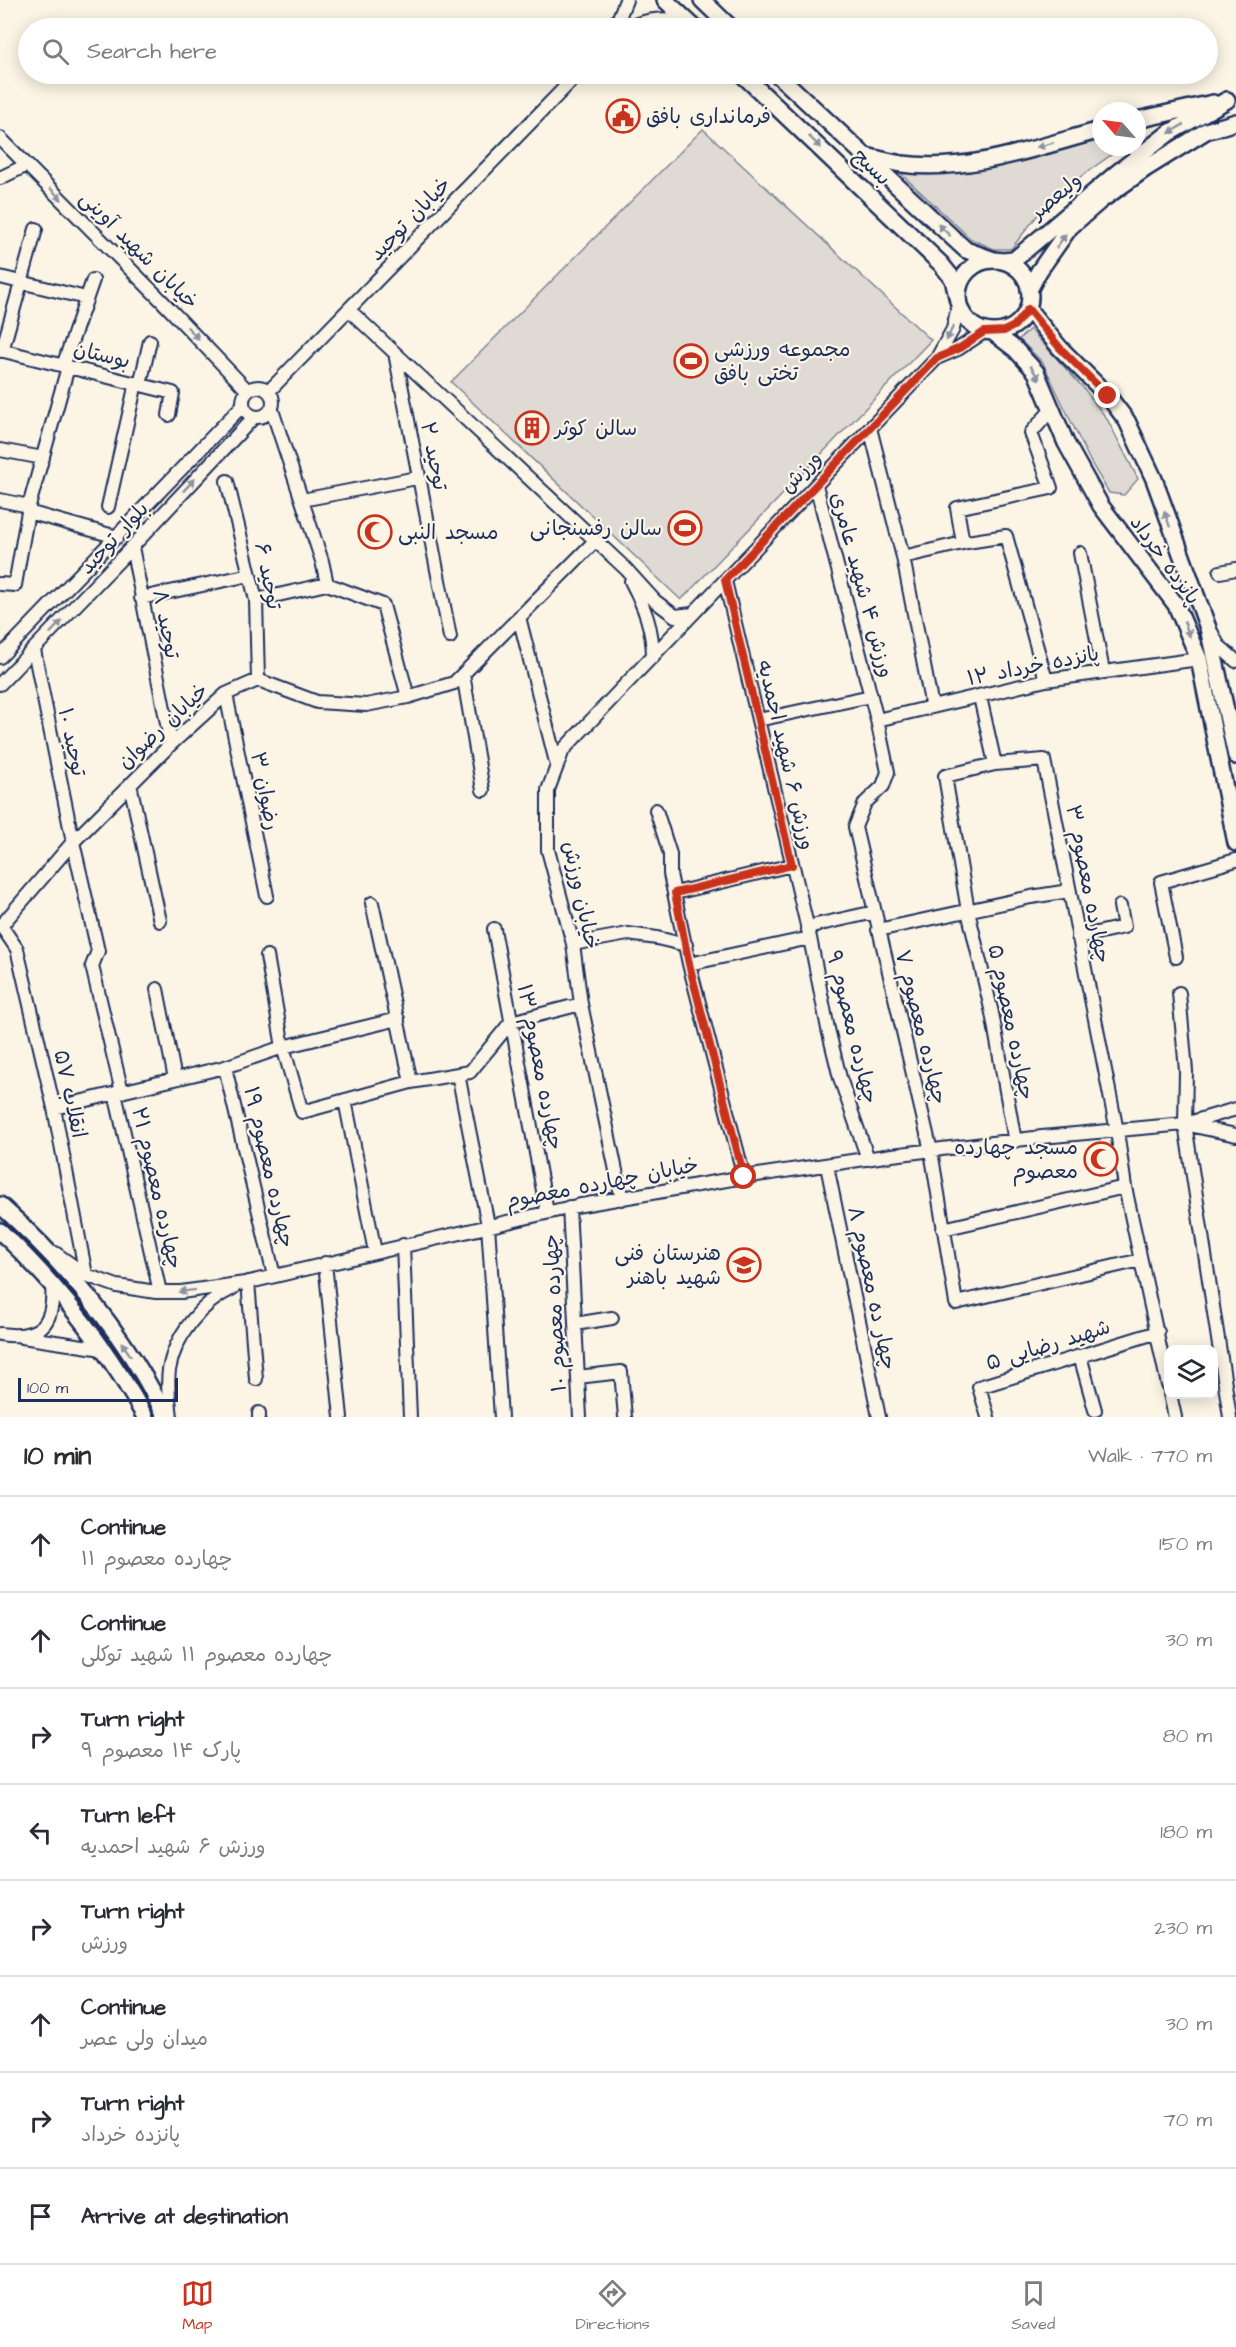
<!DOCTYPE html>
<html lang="en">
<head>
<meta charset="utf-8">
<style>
  body { margin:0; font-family:"Architects Daughter","Playpen Sans Arabic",sans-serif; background:#f7f7f7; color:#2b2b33 }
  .controls { position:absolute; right:18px; bottom:18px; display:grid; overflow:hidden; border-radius:12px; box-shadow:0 3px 15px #0003 }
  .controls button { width:54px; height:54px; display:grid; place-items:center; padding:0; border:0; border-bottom:2px solid #e1e1e2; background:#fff; color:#2b2b33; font:30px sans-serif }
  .compass { position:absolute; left:1092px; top:102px; width:54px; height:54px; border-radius:50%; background:#fff; box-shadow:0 3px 15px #0003; rotate:298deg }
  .scale { position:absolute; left:18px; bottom:15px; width:160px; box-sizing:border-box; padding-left:6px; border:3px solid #1b2f5e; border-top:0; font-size:16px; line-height:21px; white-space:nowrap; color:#1b2f5e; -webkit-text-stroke:4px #fcf5e5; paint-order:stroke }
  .stop { position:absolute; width:18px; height:18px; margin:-14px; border:4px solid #c8321e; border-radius:50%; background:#fff }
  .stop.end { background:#c8321e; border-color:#fff; box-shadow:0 2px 6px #0008 }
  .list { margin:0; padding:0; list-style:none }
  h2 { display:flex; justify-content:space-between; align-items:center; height:78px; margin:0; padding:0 24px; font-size:26px }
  h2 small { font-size:20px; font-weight:400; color:#7c7c81 }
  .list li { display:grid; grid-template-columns:39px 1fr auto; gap:18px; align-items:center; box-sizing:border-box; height:96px; padding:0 24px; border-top:2px solid #e1e1e2 }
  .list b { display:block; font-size:22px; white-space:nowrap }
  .list p { margin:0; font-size:20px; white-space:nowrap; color:#7c7c81 }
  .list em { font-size:20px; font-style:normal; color:#7c7c81 }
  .icon { flex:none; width:33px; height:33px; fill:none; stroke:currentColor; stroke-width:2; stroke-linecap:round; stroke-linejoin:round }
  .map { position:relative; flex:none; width:1236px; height:1417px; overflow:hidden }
  .search { position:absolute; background:#fff; box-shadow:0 3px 15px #0003; left:18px; right:18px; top:18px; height:66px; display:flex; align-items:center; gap:15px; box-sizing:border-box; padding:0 21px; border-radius:33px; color:#7c7c81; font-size:22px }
  .sheet { height:846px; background:#fff }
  nav { display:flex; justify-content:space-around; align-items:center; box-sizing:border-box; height:84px; border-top:2px solid #e1e1e2; background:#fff; font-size:16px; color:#7c7c81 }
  nav a { display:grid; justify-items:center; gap:3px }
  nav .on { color:#c8321e }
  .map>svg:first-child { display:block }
</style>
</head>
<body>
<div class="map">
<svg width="1236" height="1417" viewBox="0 0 1236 1417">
  <rect width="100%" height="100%" fill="#fcf5e5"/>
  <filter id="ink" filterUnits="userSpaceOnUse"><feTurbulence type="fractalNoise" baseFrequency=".0167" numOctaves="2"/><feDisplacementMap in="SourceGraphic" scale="12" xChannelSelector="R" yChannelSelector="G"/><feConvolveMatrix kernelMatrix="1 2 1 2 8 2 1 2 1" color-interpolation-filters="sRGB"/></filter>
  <g filter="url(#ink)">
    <path fill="#dfdbd4" stroke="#7d8599" stroke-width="1.5" d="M 703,129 L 931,340 L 681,600 L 451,382 Z
      M 1101,141 L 1101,147 L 1122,147 L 1051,198 L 1011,249 L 994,249 L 971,239 L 899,172 Z
      M 1030,329 L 1085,390 L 1107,419 L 1138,479 L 1124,495 L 1109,493 L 1090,461 L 1043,363 L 1019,339 Z"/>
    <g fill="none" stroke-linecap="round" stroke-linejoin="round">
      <defs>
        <path id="minor" d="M 615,28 L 626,0
          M 626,28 C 649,18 663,18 688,21
          M 0,138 L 161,300 L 248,391
          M 0,178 L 27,165
          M 0,277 L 86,298
          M 349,310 L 626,569 L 655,601 L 675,616 L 693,614
          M 0,350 L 173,393 L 169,415
          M 2,351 L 36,229
          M 395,353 L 450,637
          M 937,358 L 958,349 L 984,332
          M 63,366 L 93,280
          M 140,385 L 150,341
          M243 402a15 15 0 1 1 30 0a15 15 0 1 1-30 0Z
          M 269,391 L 578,74
          M 272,410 L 322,561 L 327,584 L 383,605 L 408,697
          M 870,428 L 903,557 L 932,707
          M 0,450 L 43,458
          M 227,481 L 256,600 L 258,680
          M 816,485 L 877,720 L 888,772 L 883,786 L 865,803 L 855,827 L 931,1151 L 956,1303 L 1141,1260
          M 0,500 L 29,506
          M 302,500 L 417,478
          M 108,507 L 136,383
          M 28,512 L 117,537
          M 963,543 L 957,508 L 1051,488 L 1031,433 L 1052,409
          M 132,547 L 171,744
          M 1080,553 L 1103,671
          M 903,557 L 967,542 L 1006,536 L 1046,680
          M 1220,572 L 1236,569
          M 631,581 C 644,606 653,629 653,657
          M 725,581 L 810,938 L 828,1029 L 840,1078 L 868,1159
          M 0,584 L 15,585 L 29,506 L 68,367
          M 141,598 L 250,575
          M 256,600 L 327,584
          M 519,617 L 557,766
          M 1212,633 L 1218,645 L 1236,661
          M 34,650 L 73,842 L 98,951 L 92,966 L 122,1092
          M 0,657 L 243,405
          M 463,674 L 483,790
          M 0,684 L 132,547 L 254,417
          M 226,694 L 267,896
          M 980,697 L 995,764 L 1044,760 L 1117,1131 L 1125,1187 L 1168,1385
          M 758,720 L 871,696
          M 877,720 L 1046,680 L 1199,659
          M 995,764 L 945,776 L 968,911 L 992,1013 L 1015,1141
          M 130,784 L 160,921
          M 656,810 L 670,854 L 670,874 L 689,964 L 744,1177
          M 675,893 L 792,865
          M 372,903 L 411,1082
          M 0,924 L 17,949 L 54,1108 L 86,1275
          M 0,927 L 73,842 L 171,744 L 226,694 L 258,680 L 317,702 L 366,705 L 408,697 L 454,683 L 595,541
          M 807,927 L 875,912
          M 494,929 L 547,1212
          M 878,930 L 1031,897 L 1069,891
          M 1078,937 L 1124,927 L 1120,906
          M 573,944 L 628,934 L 657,938 L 686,945
          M 1176,957 L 1161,882 L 1236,860
          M 689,964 L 810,938
          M 157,989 L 175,1079
          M 1179,993 L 1186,1071 L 1185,1124 L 1230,1417
          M 398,1019 L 283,1047 L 302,1112 L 411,1082 L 470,1072 L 511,1022 L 581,1004
          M 225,1067 L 274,1276
          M 458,1074 L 488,1225 L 501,1417
          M 115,1093 L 160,1292
          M 345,1100 L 375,1252
          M 54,1108 L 225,1067 L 283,1047 L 267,956
          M 1189,1125 L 1236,1135
          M 827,1166 L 879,1417
          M 622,1199 L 581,1004 L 573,944 L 548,850 L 548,790 L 563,750 L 937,358 L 953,329 L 958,306
          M 569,1207 L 580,1417
          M 943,1229 L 1125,1187
          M 403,1245 L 410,1417
          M 55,1253 L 86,1275 L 117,1286 L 156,1292 L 181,1292 L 245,1283 L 576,1206 L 744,1177 L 892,1155 L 1042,1137 L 1185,1124 L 1236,1109
          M 325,1263 L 341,1417
          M 248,1282 L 256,1379
          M 575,1324 L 612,1318
          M 0,1334 C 41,1340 55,1323 52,1284
          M 22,1337 L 103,1349
          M 1080,1356 L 1095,1410
          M 578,1377 L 621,1372 L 625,1417
          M 1170,1394 L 1175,1417
          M 259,1413 L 259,1417
          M 171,1417 C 169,1401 167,1386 169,1370 C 175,1335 201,1303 233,1288
          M 988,1417 L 979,1387 L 1158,1332"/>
        <path id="major" d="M 665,0 L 695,28
          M 702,0 L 731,28
          M 742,74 L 941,264 L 953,279 L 958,301
          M 777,74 L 953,238 L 966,250 L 994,260
          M 1137,120 L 1213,103
          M 866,156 C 878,159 890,162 902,164 C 969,173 1037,147 1101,130
          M958 296a36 36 0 1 1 72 0a36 36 0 1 1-72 0Z
          M 1002,261 L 1014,260 L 1118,172 L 1169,133 L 1227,100
          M 1029,290 L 1039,271 L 1070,227 L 1100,201 L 1145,169 L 1206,131 L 1236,122
          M 1028,309 L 1060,348 L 1108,396 L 1127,421 L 1154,479 L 1208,628 L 1236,756
          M 994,333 L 1015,349 L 1036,372 L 1066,443 L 1101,506 L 1176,605 L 1199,659 L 1236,843
          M 0,1205 C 68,1266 126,1335 166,1417
          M 0,1231 C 58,1286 107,1347 145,1417"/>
      </defs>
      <use href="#minor" stroke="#1b2f5e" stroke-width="16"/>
      <use href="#major" stroke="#1b2f5e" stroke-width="20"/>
      <use href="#minor" stroke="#fcf5e5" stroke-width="12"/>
      <use href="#major" stroke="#fcf5e5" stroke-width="15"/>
    </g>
    <defs><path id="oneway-solid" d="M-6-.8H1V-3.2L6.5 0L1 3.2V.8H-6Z" transform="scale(1.5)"/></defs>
    <g fill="#8c92a2">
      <use href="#oneway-solid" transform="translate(1176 129) rotate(149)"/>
      <use href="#oneway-solid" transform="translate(815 142) rotate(44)"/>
      <use href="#oneway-solid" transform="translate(1045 145) rotate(165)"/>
      <use href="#oneway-solid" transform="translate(56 194) rotate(45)"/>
      <use href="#oneway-solid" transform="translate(944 230) rotate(-137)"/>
      <use href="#oneway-solid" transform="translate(1061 241) rotate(-55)"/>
      <use href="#oneway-solid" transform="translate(193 333) rotate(46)"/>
      <use href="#oneway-solid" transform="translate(950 333) rotate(115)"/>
      <use href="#oneway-solid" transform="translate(1035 373) rotate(57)"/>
      <use href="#oneway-solid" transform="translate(189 485) rotate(-47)"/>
      <use href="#oneway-solid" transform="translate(1167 519) rotate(-110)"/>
      <use href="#oneway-solid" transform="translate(56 627) rotate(-46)"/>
      <use href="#oneway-solid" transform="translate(1187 629) rotate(69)"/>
      <use href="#oneway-solid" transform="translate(187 1291) rotate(173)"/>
      <use href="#oneway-solid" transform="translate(126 1349) rotate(-125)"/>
    </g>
  </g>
  <g fill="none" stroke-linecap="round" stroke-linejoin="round" filter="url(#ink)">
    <path stroke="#c8321e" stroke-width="8" d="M 744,1177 L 689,964 L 675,893 L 792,865 L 725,580 L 937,358 L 958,349 L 984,332 L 1004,331 L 1014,326 L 1028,309 L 1060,348 L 1108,396"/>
  </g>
  <defs>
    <symbol id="civic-ring" viewBox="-11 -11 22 22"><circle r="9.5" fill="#fcf5e5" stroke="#c8321e" stroke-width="1.5"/><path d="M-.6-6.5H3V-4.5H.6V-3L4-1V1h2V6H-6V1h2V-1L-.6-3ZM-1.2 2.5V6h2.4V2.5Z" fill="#c8321e"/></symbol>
    <symbol id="stadium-ring" viewBox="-11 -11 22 22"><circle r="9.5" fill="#fcf5e5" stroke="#c8321e" stroke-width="1.5"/><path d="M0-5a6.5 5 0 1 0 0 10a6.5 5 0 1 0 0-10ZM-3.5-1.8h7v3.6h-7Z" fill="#c8321e"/></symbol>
    <symbol id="building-ring" viewBox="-11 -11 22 22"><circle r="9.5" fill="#fcf5e5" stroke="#c8321e" stroke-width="1.5"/><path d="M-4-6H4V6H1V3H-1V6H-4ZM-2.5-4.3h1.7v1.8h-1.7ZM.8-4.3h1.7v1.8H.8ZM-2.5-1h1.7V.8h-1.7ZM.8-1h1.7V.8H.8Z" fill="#c8321e"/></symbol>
    <symbol id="mosque-ring" viewBox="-11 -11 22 22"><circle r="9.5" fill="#fcf5e5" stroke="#c8321e" stroke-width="1.5"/><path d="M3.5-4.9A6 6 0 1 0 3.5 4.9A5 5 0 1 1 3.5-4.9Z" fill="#c8321e"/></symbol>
    <symbol id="school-ring" viewBox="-11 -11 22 22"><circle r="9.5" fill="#fcf5e5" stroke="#c8321e" stroke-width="1.5"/><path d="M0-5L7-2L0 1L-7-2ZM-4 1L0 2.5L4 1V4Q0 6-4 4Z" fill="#c8321e"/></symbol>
  </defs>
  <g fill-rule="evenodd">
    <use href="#civic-ring" x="604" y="97" width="38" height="38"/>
    <use href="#stadium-ring" x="672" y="342" width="38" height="38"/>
    <use href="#building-ring" x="513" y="409" width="38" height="38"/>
    <use href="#stadium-ring" x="666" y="509" width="38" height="38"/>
    <use href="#mosque-ring" x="356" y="513" width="38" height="38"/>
    <use href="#mosque-ring" x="1082" y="1140" width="38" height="38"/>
    <use href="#school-ring" x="725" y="1246" width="38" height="38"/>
  </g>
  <g text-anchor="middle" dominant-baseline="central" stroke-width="4.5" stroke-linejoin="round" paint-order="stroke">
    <g font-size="21" fill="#1b2f5e" stroke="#fcf5e5" text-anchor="start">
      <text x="646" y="116">فرمانداری بافق</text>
      <text x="714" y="349">مجموعه ورزشی<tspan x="714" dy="24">تختی بافق</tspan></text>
      <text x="555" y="428">سالن کوثر</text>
      <text x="662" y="528" text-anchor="end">سالن رفسنجانی</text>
      <text x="398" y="532">مسجد النبی</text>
      <text x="1078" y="1147" text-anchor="end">مسجد چهارده<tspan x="1078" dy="24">معصوم</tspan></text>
      <text x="721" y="1253" text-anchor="end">هنرستان فنی<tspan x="721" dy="24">شهید باهنر</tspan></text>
    </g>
    <g font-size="21" fill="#1b2f5e" stroke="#fcf5e5">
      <text transform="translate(872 167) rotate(44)">بسیج</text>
      <text transform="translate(1056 196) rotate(-40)">ولیعصر</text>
      <text transform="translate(410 219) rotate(-46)">خیابان توحید</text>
      <text transform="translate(139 250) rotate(45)">خیابان شهید آوینی</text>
      <text transform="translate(102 355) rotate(14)">بوستان</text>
      <text transform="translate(434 456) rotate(79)">توحید ۲</text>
      <text transform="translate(801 472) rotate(-46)">ورزش</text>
      <text transform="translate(114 538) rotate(-47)">بلوار توحید</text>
      <text transform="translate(1165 560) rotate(54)">پانزده خرداد</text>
      <text transform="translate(268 576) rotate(79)">توحید ۶</text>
      <text transform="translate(862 585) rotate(75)">ورزش ۴ شهید عامری</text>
      <text transform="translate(166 624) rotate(79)">توحید ۸</text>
      <text transform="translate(1033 666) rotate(-11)">پانزده خرداد ۱۲</text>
      <text transform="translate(163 726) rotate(-43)">خیابان رضوان</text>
      <text transform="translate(72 742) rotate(78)">توحید ۱۰</text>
      <text transform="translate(786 755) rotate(77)">ورزش ۶ شهید احمدیه</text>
      <text transform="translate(265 791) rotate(79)">رضوان ۳</text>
      <text transform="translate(1088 884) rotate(79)">چهارده معصوم ۳</text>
      <text transform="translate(581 895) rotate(78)">خیابان ورزش</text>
      <text transform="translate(1011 1022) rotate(78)">چهارده معصوم ۵</text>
      <text transform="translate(852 1027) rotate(76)">چهارده معصوم ۹</text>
      <text transform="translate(921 1027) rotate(76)">چهارده معصوم ۷</text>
      <text transform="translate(540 1067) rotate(79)">چهارده معصوم ۱۳</text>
      <text transform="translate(70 1094) rotate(78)">انقلاب ۵۷</text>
      <text transform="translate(269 1167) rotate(77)">چهارده معصوم ۱۹</text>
      <text transform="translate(602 1183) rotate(-11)">خیابان چهارده معصوم</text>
      <text transform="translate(157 1188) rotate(77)">چهارده معصوم ۲۱</text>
      <text transform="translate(872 1288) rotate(78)">چهار ده معصوم ۸</text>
      <text transform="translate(555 1313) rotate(-93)">چهارده معصوم ۱۰</text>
      <text transform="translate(1048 1345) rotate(-17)">شهید رضایی ۵</text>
    </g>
  </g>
</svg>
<div class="controls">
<button><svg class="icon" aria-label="layers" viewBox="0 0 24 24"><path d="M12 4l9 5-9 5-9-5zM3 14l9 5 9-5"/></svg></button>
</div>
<svg class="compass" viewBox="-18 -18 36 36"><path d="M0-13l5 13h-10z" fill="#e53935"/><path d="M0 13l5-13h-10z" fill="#7c7c81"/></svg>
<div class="scale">100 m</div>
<div class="stop" style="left:744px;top:1177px"></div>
<div class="stop end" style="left:1108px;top:396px"></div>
<div class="search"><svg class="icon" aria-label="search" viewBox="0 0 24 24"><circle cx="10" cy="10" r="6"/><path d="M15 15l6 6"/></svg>Search here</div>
</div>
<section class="sheet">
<h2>10 min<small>Walk · 770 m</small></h2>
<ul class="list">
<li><svg class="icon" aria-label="ahead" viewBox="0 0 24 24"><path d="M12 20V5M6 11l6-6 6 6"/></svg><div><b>Continue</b><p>چهارده معصوم ۱۱</p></div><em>150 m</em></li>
<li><svg class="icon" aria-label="ahead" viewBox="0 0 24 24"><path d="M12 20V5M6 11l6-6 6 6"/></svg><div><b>Continue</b><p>چهارده معصوم ۱۱ شهید توکلی</p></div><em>30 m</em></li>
<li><svg class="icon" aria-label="right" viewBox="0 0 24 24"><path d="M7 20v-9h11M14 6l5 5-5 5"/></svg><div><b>Turn right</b><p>پارک ۱۴ معصوم ۹</p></div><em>80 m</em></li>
<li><svg class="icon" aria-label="left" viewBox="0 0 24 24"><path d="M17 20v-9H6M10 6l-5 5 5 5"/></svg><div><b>Turn left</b><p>ورزش ۶ شهید احمدیه</p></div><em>180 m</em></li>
<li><svg class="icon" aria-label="right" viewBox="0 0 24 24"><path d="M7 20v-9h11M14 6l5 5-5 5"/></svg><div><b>Turn right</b><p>ورزش</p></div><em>230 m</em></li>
<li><svg class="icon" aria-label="ahead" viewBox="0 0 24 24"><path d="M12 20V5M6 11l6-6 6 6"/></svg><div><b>Continue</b><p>میدان ولی عصر</p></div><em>30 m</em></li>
<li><svg class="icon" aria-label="right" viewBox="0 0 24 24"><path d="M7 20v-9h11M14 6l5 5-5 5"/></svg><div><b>Turn right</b><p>پانزده خرداد</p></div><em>70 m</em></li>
<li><svg class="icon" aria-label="arrive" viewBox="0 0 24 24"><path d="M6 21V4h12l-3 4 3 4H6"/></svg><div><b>Arrive at destination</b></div></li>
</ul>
</section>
<nav>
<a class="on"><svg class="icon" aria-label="map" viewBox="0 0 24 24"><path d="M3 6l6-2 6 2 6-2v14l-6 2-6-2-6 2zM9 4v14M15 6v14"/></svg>Map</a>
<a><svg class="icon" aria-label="directions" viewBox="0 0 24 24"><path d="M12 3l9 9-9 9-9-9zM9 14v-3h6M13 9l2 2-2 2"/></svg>Directions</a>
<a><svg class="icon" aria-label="saved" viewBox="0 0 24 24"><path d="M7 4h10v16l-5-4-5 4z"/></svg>Saved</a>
</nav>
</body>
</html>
